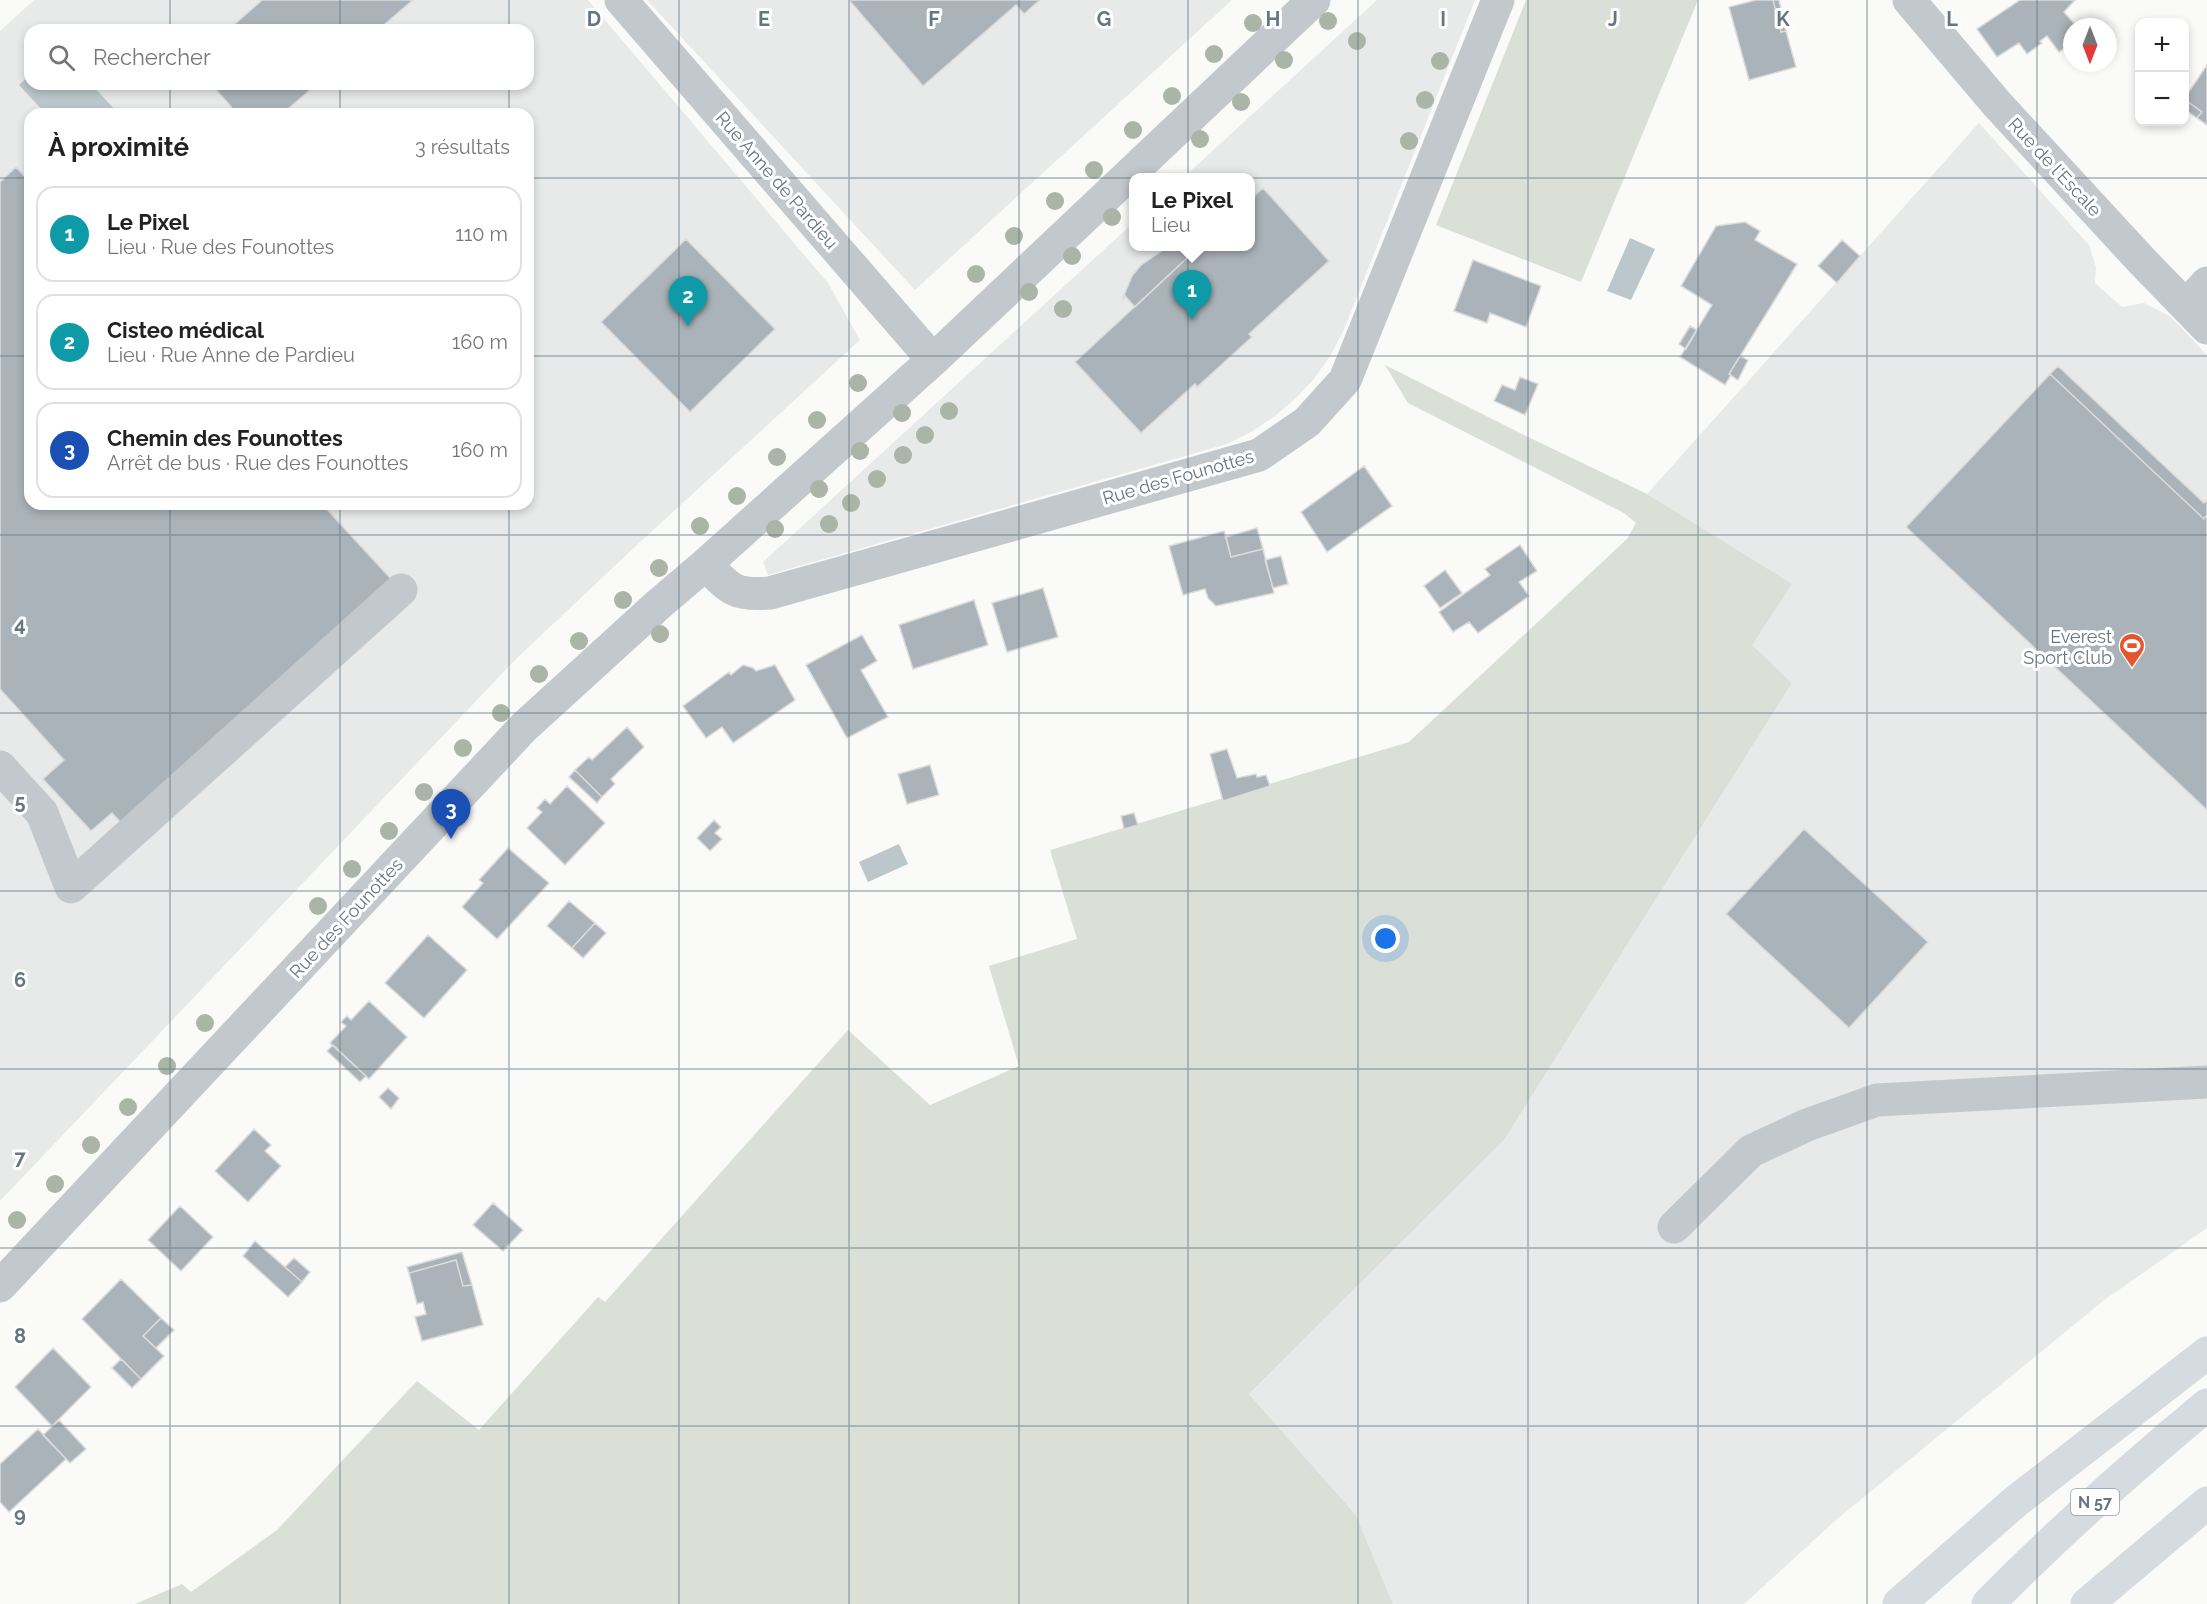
<!DOCTYPE html>
<html lang="fr">
<head>
<meta charset="utf-8">
<style>
  body { margin:0; font-family:Raleway,sans-serif; background:#f2f2f2; color:#222 }
  .controls { position:absolute; right:18px; top:18px; display:grid; overflow:hidden; border-radius:12px; box-shadow:0 3px 9px #0003 }
  .controls button { width:54px; height:54px; display:grid; place-items:center; padding:0; border:0; border-bottom:2px solid #e0e0e0; background:#fff; color:#222; font:30px sans-serif }
  .compass { position:absolute; left:2063px; top:18px; width:54px; height:54px; border-radius:50%; background:#fff; box-shadow:0 3px 9px #0003; rotate:180deg }
  .you { position:absolute; left:1386px; top:939px; width:21px; height:21px; margin:-15px; border:4px solid #fff; border-radius:50%; background:#1a73e8; box-shadow:0 0 0 9px #1a73e833 }
  .badge { display:grid; place-items:center; width:39px; height:39px; border-radius:50%; background:#e4572e; color:#fff; font-size:20px; font-weight:700 }
  .pin { position:absolute; translate:-50% -50px; filter:drop-shadow(0 2px 3px #0008) }
  .pin::after { content:''; position:absolute; top:32px; width:21px; height:18px; background:inherit; clip-path:polygon(0 0,100% 0,50% 100%) }
  .popup { position:absolute; left:1129px; top:173px; width:126px; height:78px; box-sizing:border-box; display:grid; place-content:center; border-radius:12px; background:#fff; filter:drop-shadow(0 2px 4px #0005); font-size:20px; white-space:nowrap; color:#767676 }
  .popup b { font-size:22px; color:#222 }
  .popup::after { content:''; position:absolute; left:50%; top:100%; margin-left:-12px; border:12px solid transparent; border-top-color:#fff }
  .list { margin:0; padding:0; list-style:none }
  h2 { display:flex; justify-content:space-between; align-items:center; height:78px; margin:0; padding:0 24px; font-size:26px }
  h2 small { font-size:20px; font-weight:400; color:#767676 }
  .list li { display:grid; grid-template-columns:39px 1fr auto; gap:18px; align-items:center; box-sizing:border-box; height:96px; margin:0 12px 12px; padding:0 12px; border:2px solid #e0e0e0; border-radius:18px }
  .list b { display:block; font-size:22px; white-space:nowrap }
  .list p { margin:0; font-size:20px; white-space:nowrap; color:#767676 }
  .list em { font-size:20px; font-style:normal; color:#767676 }
  .icon { flex:none; width:33px; height:33px; fill:none; stroke:currentColor; stroke-width:2; stroke-linecap:round; stroke-linejoin:round }
  .map { position:relative; flex:none; width:2207px; height:1604px; overflow:hidden }
  .search { position:absolute; background:#fff; box-shadow:0 3px 9px #0003; left:24px; top:24px; width:510px; height:66px; display:flex; align-items:center; gap:15px; box-sizing:border-box; padding:0 21px; border-radius:18px; color:#767676; font-size:22px }
  .panel { position:absolute; background:#fff; box-shadow:0 3px 9px #0003; left:24px; top:108px; width:510px; height:402px; border-radius:18px }
  .map>svg:first-child { display:block }
</style>
</head>
<body>
<div class="map">
<svg width="2207" height="1604" viewBox="0 0 2207 1604">
  <rect width="100%" height="100%" fill="#fafaf8"/>
  <path fill="#e8e9e9" fill-rule="evenodd" d="M 34,0 L 588,0 L 828,283 L 860,340 L 638,544 L 517,658 L 0,1201 L 0,31 ZM 30,30 L 528,30 L 528,84 L 30,84 ZM 30,114 L 528,114 L 528,504 L 30,504 Z
    M 647,0 L 1232,0 L 915,290 Z
    M 1377,0 L 1475,0 L 1343,332 L 1330,356 L 1314,379 L 1295,399 L 1274,417 L 1251,432 L 1227,444 L 768,575 L 763,562 L 1133,223 L 1134,246 L 1250,246 L 1250,178 L 1184,177 Z
    M 1979,123 L 2089,245 L 2096,267 L 2095,283 L 2122,307 L 2144,303 L 2170,316 L 2207,355 L 2207,1228 L 2103,1301 L 1836,1520 L 1744,1604 L 1393,1604 L 1356,1515 L 1249,1394 L 1504,1140 L 1792,683 L 1751,645 L 1791,584 L 1647,494 Z"/>
  <path fill="#dadfd7" d="M 1526,0 L 1698,0 L 1581,282 L 1436,225 Z
    M 1385,365 L 1518,432 L 1647,494 L 1792,584 L 1752,645 L 1792,683 L 1504,1140 L 1249,1394 L 1356,1515 L 1393,1604 L 135,1604 L 182,1584 L 191,1592 L 277,1530 L 417,1381 L 479,1430 L 598,1297 L 605,1302 L 848,1030 L 930,1105 L 1019,1066 L 989,966 L 1077,939 L 1050,850 L 1409,742 L 1627,539 L 1636,523 L 1624,513 L 1408,403 Z"/>
  <path fill="#bbc7cb" d="M 30,75 L 30,84 L 91,84 L 119,114 L 46,114 L 19,85 Z
    M 1630,238 L 1655,249 L 1631,300 L 1607,291 Z
    M 899,844 L 908,864 L 868,882 L 859,862 Z"/>
  <path fill="#aab3b9" stroke="#dcdcda" stroke-width="1.5" d="M 262,0 L 413,0 L 378,30 L 228,30 Z
    M 849,0 L 1040,0 L 1024,14 L 1016,5 L 923,86 Z
    M 1756,0 L 1773,0 L 1781,32 L 1786,31 L 1796,67 L 1749,80 L 1729,7 Z
    M 1773,0 L 1779,0 L 1786,31 L 1781,32 Z
    M 2020,0 L 2075,0 L 2064,12 L 2077,27 L 2072,27 L 2072,44 L 2059,52 L 2047,36 L 2040,41 L 2042,43 L 2027,54 L 2019,43 L 1997,57 L 1977,29 Z
    M 2207,65 L 2207,125 L 2197,118 L 2202,112 L 2184,99 Z
    M 211,84 L 317,84 L 282,114 L 226,114 L 233,109 Z
    M 2184,99 L 2202,112 L 2197,118 L 2184,109 Z
    M 16,167 L 30,182 L 30,504 L 322,504 L 392,580 L 122,824 L 112,813 L 91,831 L 43,779 L 64,760 L 0,689 L 0,182 Z
    M 1263,188 L 1329,261 L 1249,334 L 1252,337 L 1197,387 L 1195,384 L 1141,433 L 1075,362 L 1200,246 L 1250,246 L 1250,200 Z
    M 1745,222 L 1760,231 L 1755,240 L 1797,264 L 1729,374 L 1731,375 L 1725,385 L 1680,357 L 1712,305 L 1681,286 L 1716,226 Z
    M 686,239 L 775,329 L 690,412 L 601,322 Z
    M 1842,240 L 1860,256 L 1837,283 L 1818,266 Z
    M 1169,246 L 1179,246 L 1187,258 L 1135,307 L 1125,296 L 1122,300 L 1132,276 L 1141,265 Z
    M 1473,260 L 1541,286 L 1526,327 L 1490,313 L 1487,323 L 1454,311 Z
    M 1690,326 L 1697,330 L 1686,349 L 1679,344 Z
    M 1740,356 L 1748,360 L 1738,380 L 1729,374 Z
    M 2058,366 L 2204,503 L 2207,500 L 2207,515 L 2204,519 L 2050,374 Z
    M 2050,374 L 2204,519 L 2207,515 L 2207,810 L 1906,527 Z
    M 1520,377 L 1538,384 L 1525,415 L 1494,401 L 1502,385 L 1515,390 Z
    M 1364,466 L 1392,506 L 1327,552 L 1301,512 Z
    M 1257,528 L 1263,549 L 1231,557 L 1226,537 Z
    M 1224,531 L 1231,557 L 1263,549 L 1274,593 L 1216,606 L 1208,598 L 1205,589 L 1183,595 L 1169,546 Z
    M 1520,545 L 1537,571 L 1519,582 L 1529,596 L 1478,633 L 1469,622 L 1453,632 L 1439,612 L 1490,575 L 1485,569 Z
    M 1281,556 L 1288,584 L 1273,588 L 1265,560 Z
    M 1445,570 L 1462,593 L 1440,608 L 1424,586 Z
    M 1043,588 L 1058,637 L 1007,652 L 992,603 Z
    M 974,600 L 988,645 L 913,669 L 899,625 Z
    M 862,635 L 877,661 L 861,670 L 888,717 L 847,738 L 806,665 Z
    M 743,665 L 753,668 L 756,671 L 775,665 L 795,700 L 733,743 L 722,727 L 706,738 L 683,706 L 729,672 L 731,675 Z
    M 627,727 L 644,747 L 611,779 L 615,784 L 602,797 L 575,770 L 589,757 L 592,760 Z
    M 1227,749 L 1237,778 L 1256,774 L 1257,777 L 1266,775 L 1270,786 L 1223,801 L 1210,754 Z
    M 930,765 L 939,795 L 907,804 L 898,774 Z
    M 575,770 L 602,797 L 597,803 L 569,777 Z
    M 567,786 L 605,823 L 565,865 L 527,828 L 542,812 L 537,808 L 545,799 L 550,804 Z
    M 1134,813 L 1138,825 L 1124,829 L 1121,816 Z
    M 714,820 L 721,827 L 715,833 L 722,839 L 710,851 L 697,838 Z
    M 1804,829 L 1928,942 L 1849,1028 L 1726,914 Z
    M 508,848 L 549,883 L 497,939 L 462,907 L 483,883 L 479,880 Z
    M 569,901 L 595,923 L 572,948 L 547,926 Z
    M 595,923 L 606,933 L 583,958 L 572,948 Z
    M 428,935 L 467,970 L 424,1018 L 385,983 Z
    M 369,1001 L 407,1037 L 369,1079 L 330,1043 L 346,1026 L 341,1022 L 347,1016 L 351,1020 Z
    M 333,1045 L 366,1076 L 360,1082 L 327,1051 Z
    M 388,1088 L 399,1098 L 391,1109 L 379,1097 Z
    M 254,1129 L 271,1145 L 265,1151 L 281,1166 L 248,1202 L 215,1171 Z
    M 493,1203 L 523,1230 L 503,1251 L 473,1225 Z
    M 180,1206 L 213,1237 L 181,1271 L 148,1240 Z
    M 255,1241 L 302,1282 L 288,1297 L 243,1256 Z
    M 462,1252 L 472,1285 L 463,1286 L 456,1260 L 409,1273 L 407,1267 Z
    M 294,1258 L 310,1272 L 302,1282 L 285,1267 Z
    M 456,1260 L 463,1286 L 472,1285 L 483,1325 L 422,1341 L 415,1317 L 426,1314 L 423,1302 L 417,1304 L 409,1273 Z
    M 121,1279 L 161,1318 L 143,1336 L 164,1356 L 141,1379 L 82,1319 Z
    M 161,1318 L 174,1330 L 156,1348 L 143,1336 Z
    M 53,1348 L 91,1387 L 52,1426 L 15,1387 Z
    M 121,1359 L 141,1379 L 132,1388 L 112,1368 Z
    M 59,1420 L 86,1449 L 70,1463 L 43,1435 Z
    M 38,1429 L 66,1459 L 9,1512 L 0,1502 L 0,1464 Z"/>
  <g fill="none" stroke-linecap="round" stroke-linejoin="round">
    <path stroke="#c3c8cc" stroke-width="33" d="M 621,0 L 933,360
      M 1909,0 L 1997,104 L 2142,261 L 2207,328
      M 2186,306 L 2207,283
      M 706,564 C 729,589 735,596 770,593 L 1259,455 L 1307,422 L 1345,380 L 1498,0
      M 0,767 L 42,813 L 71,887 L 401,590
      M 1674,1227 L 1751,1151 L 1807,1125 L 1877,1100 L 2207,1082
      M 0,1286 L 524,727 L 659,604 L 706,564 L 933,360 L 1314,0"/>
    <path stroke="#d6dbdf" stroke-width="33" d="M 1899,1604 L 2015,1502 L 2207,1353
      M 1988,1604 C 2057,1534 2131,1468 2207,1405
      M 2087,1604 L 2207,1503"/>
  </g>
  <g fill="#aab4a7">
    <circle cx="1328" cy="21" r="9"/>
    <circle cx="1253" cy="23" r="9"/>
    <circle cx="1357" cy="41" r="9"/>
    <circle cx="1214" cy="54" r="9"/>
    <circle cx="1284" cy="60" r="9"/>
    <circle cx="1440" cy="61" r="9"/>
    <circle cx="1172" cy="96" r="9"/>
    <circle cx="1425" cy="100" r="9"/>
    <circle cx="1241" cy="102" r="9"/>
    <circle cx="1133" cy="130" r="9"/>
    <circle cx="1200" cy="139" r="9"/>
    <circle cx="1409" cy="141" r="9"/>
    <circle cx="1094" cy="170" r="9"/>
    <circle cx="1055" cy="201" r="9"/>
    <circle cx="1112" cy="217" r="9"/>
    <circle cx="1014" cy="236" r="9"/>
    <circle cx="1072" cy="256" r="9"/>
    <circle cx="976" cy="274" r="9"/>
    <circle cx="1029" cy="292" r="9"/>
    <circle cx="1063" cy="309" r="9"/>
    <circle cx="858" cy="383" r="9"/>
    <circle cx="949" cy="411" r="9"/>
    <circle cx="902" cy="413" r="9"/>
    <circle cx="817" cy="420" r="9"/>
    <circle cx="925" cy="435" r="9"/>
    <circle cx="860" cy="451" r="9"/>
    <circle cx="903" cy="455" r="9"/>
    <circle cx="777" cy="457" r="9"/>
    <circle cx="877" cy="479" r="9"/>
    <circle cx="819" cy="489" r="9"/>
    <circle cx="737" cy="496" r="9"/>
    <circle cx="851" cy="503" r="9"/>
    <circle cx="829" cy="524" r="9"/>
    <circle cx="700" cy="526" r="9"/>
    <circle cx="775" cy="529" r="9"/>
    <circle cx="659" cy="568" r="9"/>
    <circle cx="623" cy="600" r="9"/>
    <circle cx="660" cy="634" r="9"/>
    <circle cx="579" cy="641" r="9"/>
    <circle cx="539" cy="674" r="9"/>
    <circle cx="501" cy="713" r="9"/>
    <circle cx="463" cy="748" r="9"/>
    <circle cx="424" cy="792" r="9"/>
    <circle cx="389" cy="831" r="9"/>
    <circle cx="352" cy="869" r="9"/>
    <circle cx="318" cy="906" r="9"/>
    <circle cx="205" cy="1023" r="9"/>
    <circle cx="167" cy="1066" r="9"/>
    <circle cx="128" cy="1107" r="9"/>
    <circle cx="91" cy="1145" r="9"/>
    <circle cx="55" cy="1184" r="9"/>
    <circle cx="17" cy="1220" r="9"/>
  </g>
  <path fill="none" stroke="#657683" stroke-width="1.5" stroke-opacity="0.55" d="M 170,0 L 170,30M 340,0 L 340,30M 509,0 L 509,30M 679,0 L 679,1604M 849,0 L 849,1604M 1019,0 L 1019,1604M 1188,0 L 1188,1604M 1358,0 L 1358,1604M 1528,0 L 1528,1604M 1698,0 L 1698,1604M 1867,0 L 1867,1604M 2037,0 L 2037,1604M 170,84 L 170,114M 340,84 L 340,114M 509,84 L 509,114M 0,178 L 30,178M 528,178 L 2207,178M 0,356 L 30,356M 528,356 L 2207,356M 170,504 L 170,1604M 340,504 L 340,1604M 509,504 L 509,1604M 0,535 L 2207,535M 0,713 L 2207,713M 0,891 L 2207,891M 0,1069 L 2207,1069M 0,1248 L 2207,1248M 0,1426 L 2207,1426"/>
  <defs>
    <symbol id="stadium-pin" viewBox="-11 -11 22 30"><path d="M0 17L-7.5 6A9.5 9.5 0 1 1 7.5 6Z" fill="#e4572e" stroke="#fff"/><path d="M0-5a6.5 5 0 1 0 0 10a6.5 5 0 1 0 0-10ZM-3.5-1.8h7v3.6h-7Z" fill="#fff"/></symbol>
  </defs>
  <g fill-rule="evenodd">
    <use href="#stadium-pin" x="2117" y="631" width="30" height="40"/>
  </g>
  <g text-anchor="middle" dominant-baseline="central" stroke-width="6" stroke-linejoin="round" paint-order="stroke">
    <rect fill="#fff" stroke="#939fa8" stroke-width="1.5" x="2071" y="1489" width="48" height="26" rx="4.5"/>
    <g font-size="16" font-weight="bold" fill="#657683">
      <text x="2095" y="1502">N 57</text>
    </g>
    <g font-size="18" fill="#657683" stroke="#fff">
      <text transform="translate(2055 167) rotate(47)">Rue de l'Escale</text>
      <text transform="translate(777 180) rotate(49)">Rue Anne de Pardieu</text>
      <text transform="translate(1178 477) rotate(-16)">Rue des Founottes</text>
      <text transform="translate(346 918) rotate(-47)">Rue des Founottes</text>
    </g>
    <g font-size="18" fill="#657683" stroke="#fff" text-anchor="end">
      <text x="2112" y="636">Everest<tspan x="2112" dy="21">Sport Club</tspan></text>
    </g>
  </g>
  <g font-size="20" text-anchor="middle" font-weight="bold" fill="#657683" stroke="#fff" stroke-width="6" stroke-linejoin="round" paint-order="stroke">
    <text x="594" y="26">D</text>
    <text x="764" y="26">E</text>
    <text x="934" y="26">F</text>
    <text x="1104" y="26">G</text>
    <text x="1273" y="26">H</text>
    <text x="1443" y="26">I</text>
    <text x="1613" y="26">J</text>
    <text x="1783" y="26">K</text>
    <text x="1952" y="26">L</text>
    <text x="20" y="631">4</text>
    <text x="20" y="809">5</text>
    <text x="20" y="987">6</text>
    <text x="20" y="1165">7</text>
    <text x="20" y="1343">8</text>
    <text x="20" y="1522">9</text>
  </g>
</svg>
<div class="controls">
<button>+</button>
<button>−</button>
</div>
<svg class="compass" viewBox="-18 -18 36 36"><path d="M0-13l5 13h-10z" fill="#e53935"/><path d="M0 13l5-13h-10z" fill="#767676"/></svg>
<div class="you"></div>
<div class="pin badge" style="left:1192px;top:320px;background:#0f9aa8">1</div>
<div class="popup"><b>Le Pixel</b>Lieu</div>
<div class="pin badge" style="left:688px;top:326px;background:#0f9aa8">2</div>
<div class="pin badge" style="left:451px;top:839px;background:#1a4fb4">3</div>
<div class="search"><svg class="icon" aria-label="search" viewBox="0 0 24 24"><circle cx="10" cy="10" r="6"/><path d="M15 15l6 6"/></svg>Rechercher</div>
<section class="panel">
<h2>À proximité<small>3 résultats</small></h2>
<ul class="list">
<li><span class="badge" style="background:#0f9aa8">1</span><div><b>Le Pixel</b><p>Lieu · Rue des Founottes</p></div><em>110 m</em></li>
<li><span class="badge" style="background:#0f9aa8">2</span><div><b>Cisteo médical</b><p>Lieu · Rue Anne de Pardieu</p></div><em>160 m</em></li>
<li><span class="badge" style="background:#1a4fb4">3</span><div><b>Chemin des Founottes</b><p>Arrêt de bus · Rue des Founottes</p></div><em>160 m</em></li>
</ul>
</section>
</div>
</body>
</html>
